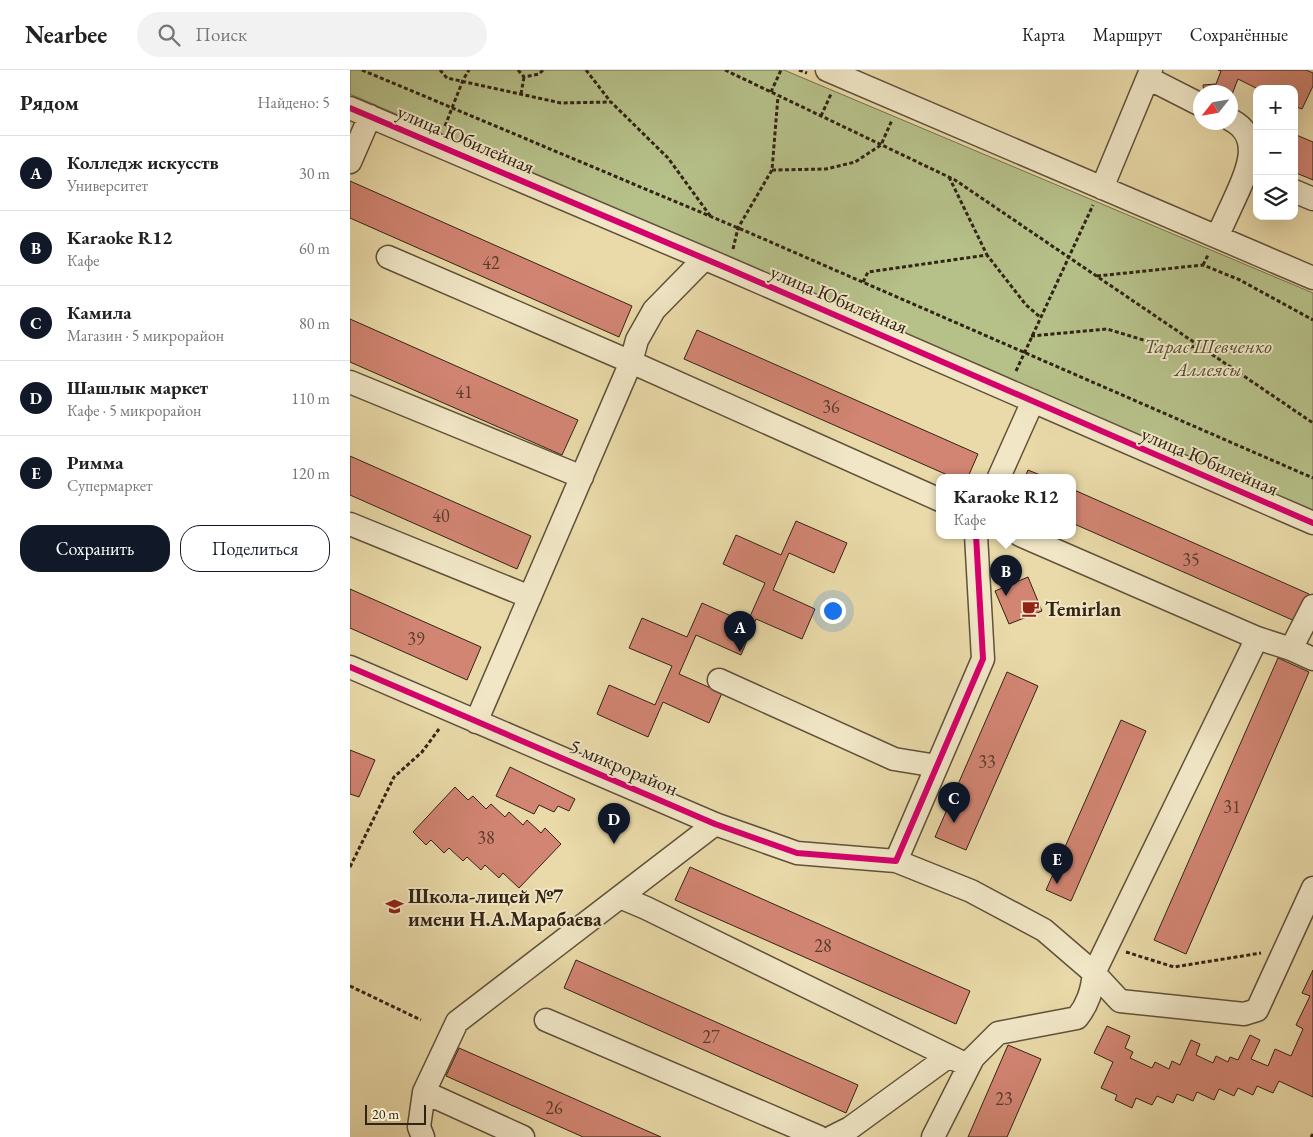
<!DOCTYPE html>
<html lang="ru">
<head>
<meta charset="utf-8">
<style>
  body { margin:0; font-family:"EB Garamond",serif; background:#f2f2f2; color:#222 }
  .controls { position:absolute; right:15px; top:15px; display:grid; overflow:hidden; border-radius:10px; box-shadow:0 5px 20px #0002 }
  .controls button { width:45px; height:45px; display:grid; place-items:center; padding:0; border:0; border-bottom:1px solid #e0e0e0; background:#fff; color:#222; font:25px sans-serif }
  .compass { position:absolute; left:843px; top:15px; width:45px; height:45px; border-radius:50%; background:#fff; box-shadow:0 5px 20px #0002; rotate:239deg }
  .scale { position:absolute; left:15px; bottom:12px; width:61px; box-sizing:border-box; padding-left:5px; border:2px solid #322415; border-top:0; font-size:14px; line-height:18px; white-space:nowrap; color:#322415; -webkit-text-stroke:4px #f1e7c7; paint-order:stroke }
  .you { position:absolute; left:482px; top:540px; width:18px; height:18px; margin:-12px; border:4px solid #fff; border-radius:50%; background:#1a73e8; box-shadow:0 0 0 8px #1a73e833 }
  .badge { display:grid; place-items:center; width:32px; height:32px; border-radius:50%; background:#111827; color:#fff; font-size:16px; font-weight:700 }
  .pin { position:absolute; translate:-50% -41px; filter:drop-shadow(0 1px 2px #0008) }
  .pin::after { content:''; position:absolute; top:26px; width:18px; height:15px; background:inherit; clip-path:polygon(0 0,100% 0,50% 100%) }
  .popup { position:absolute; left:586px; top:404px; width:140px; height:65px; box-sizing:border-box; display:grid; place-content:center; border-radius:10px; background:#fff; filter:drop-shadow(0 1px 4px #0005); font-size:16px; white-space:nowrap; color:#767676 }
  .popup b { font-size:19px; color:#222 }
  .popup::after { content:''; position:absolute; left:50%; top:100%; margin-left:-10px; border:10px solid transparent; border-top-color:#fff }
  .list { margin:0; padding:0; list-style:none }
  h2 { display:flex; justify-content:space-between; align-items:center; height:65px; margin:0; padding:0 20px; font-size:21px }
  h2 small { font-size:16px; font-weight:400; color:#767676 }
  .list li { display:grid; grid-template-columns:32px 1fr auto; gap:15px; align-items:center; box-sizing:border-box; height:75px; padding:0 20px; border-top:1px solid #e0e0e0 }
  .list b { display:block; font-size:19px; white-space:nowrap }
  .list p { margin:0; font-size:16px; white-space:nowrap; color:#767676 }
  .list em { font-size:16px; font-style:normal; color:#767676 }
  .actions { display:flex; gap:10px; padding:15px 20px }
  .actions a { flex:1; padding:11px 0; border:1px solid #111827; border-radius:20px; text-align:center; font-size:18px; color:#111827 }
  .actions .main { background:#111827; color:#fff }
  .icon { flex:none; width:28px; height:28px; fill:none; stroke:currentColor; stroke-width:2; stroke-linecap:round; stroke-linejoin:round }
  .map { position:relative; flex:none; width:963px; height:1067px; overflow:hidden }
  header { display:flex; align-items:center; gap:30px; box-sizing:border-box; height:70px; padding:0 25px; background:#fff; border-bottom:1px solid #e0e0e0 }
  header strong { font-size:24px }
  nav { display:flex; gap:28px; margin-inline-start:auto; font-size:18px }
  .search { width:350px; height:45px; background:#f2f2f2; display:flex; align-items:center; gap:12px; box-sizing:border-box; padding:0 18px; border-radius:28px; color:#767676; font-size:19px }
  main { display:flex }
  aside { flex:1; background:#fff }
  .map>svg:first-child { display:block }
</style>
</head>
<body>
<header>
<strong>Nearbee</strong>
<div class="search"><svg class="icon" aria-label="search" viewBox="0 0 24 24"><circle cx="10" cy="10" r="6"/><path d="M15 15l6 6"/></svg>Поиск</div>
<nav><a>Карта</a><a>Маршрут</a><a>Сохранённые</a></nav>
</header>
<main>
<aside>
<h2>Рядом<small>Найдено: 5</small></h2>
<ul class="list">
<li><span class="badge">A</span><div><b>Колледж искусств</b><p>Университет</p></div><em>30 m</em></li>
<li><span class="badge">B</span><div><b>Karaoke R12</b><p>Кафе</p></div><em>60 m</em></li>
<li><span class="badge">C</span><div><b>Камила</b><p>Магазин · 5 микрорайон</p></div><em>80 m</em></li>
<li><span class="badge">D</span><div><b>Шашлык маркет</b><p>Кафе · 5 микрорайон</p></div><em>110 m</em></li>
<li><span class="badge">E</span><div><b>Римма</b><p>Супермаркет</p></div><em>120 m</em></li>
</ul>
<div class="actions"><a class="main">Сохранить</a><a>Поделиться</a></div>
</aside>
<div class="map">
<svg width="963" height="1067" viewBox="0 0 963 1067">
  <rect width="100%" height="100%" fill="#eadaa9"/>
  <filter id="stains"><feTurbulence type="fractalNoise" baseFrequency=".004" numOctaves="4"/><feColorMatrix values="0 0 0 0 .2 0 0 0 0 .09 0 0 0 0 .02 0 0 0 .5 -.17"/></filter>
  <radialGradient id="worn" r=".72"><stop offset=".6" stop-color="#630" stop-opacity="0"/><stop offset="1" stop-color="#630" stop-opacity=".3"/></radialGradient>
  <path fill="#b6c089" stroke="#74724f" d="M 0,0 L 434,0 L 963,223 L 963,442 L 0,24 Z"/>
  <path fill="#d28573" stroke="#322415" d="M 868,0 L 956,0 L 963,3 L 963,16 L 952,39 L 944,36 L 944,19 L 908,19 L 888,9 L 881,27 L 881,22 L 854,22 L 853,15 L 866,14 L 871,1 Z
    M 944,64 L 963,72 L 963,110 L 944,102 Z
    M 0,111 L 282,236 L 269,267 L 0,148 Z
    M 0,249 L 228,350 L 212,385 L 0,292 Z
    M 347,260 L 628,384 L 618,407 L 602,407 L 334,289 Z
    M 0,386 L 181,466 L 167,499 L 0,425 Z
    M 678,400 L 695,407 L 675,407 Z
    M 722,419 L 959,524 L 947,552 L 722,453 Z
    M 446,451 L 497,473 L 484,503 L 439,483 L 423,520 L 465,539 L 452,569 L 406,549 L 391,585 L 346,565 L 329,604 L 372,623 L 359,653 L 313,632 L 298,667 L 247,644 L 259,615 L 305,635 L 322,596 L 279,578 L 292,548 L 337,567 L 352,533 L 397,553 L 415,513 L 373,494 L 386,465 L 431,485 Z
    M 678,507 L 692,541 L 659,554 L 645,521 Z
    M 0,519 L 131,577 L 117,610 L 0,558 Z
    M 928,588 L 959,602 L 836,884 L 804,870 Z
    M 657,602 L 688,616 L 616,780 L 585,767 Z
    M 771,650 L 796,661 L 721,831 L 696,820 Z
    M 0,680 L 25,690 L 9,727 L 0,724 Z
    M 160,697 L 225,729 L 219,741 L 208,736 L 204,742 L 189,735 L 184,744 L 146,726 Z
    M 105,717 L 118,730 L 123,726 L 136,739 L 141,734 L 155,747 L 159,742 L 173,755 L 177,750 L 191,763 L 195,758 L 211,774 L 169,818 L 153,803 L 149,808 L 135,795 L 131,800 L 117,787 L 113,791 L 99,778 L 94,783 L 81,770 L 76,775 L 63,762 Z
    M 340,797 L 620,921 L 606,954 L 325,830 Z
    M 226,890 L 508,1015 L 496,1043 L 214,918 Z
    M 963,900 L 963,1027 L 929,1011 L 923,1023 L 907,1016 L 903,1025 L 888,1018 L 884,1026 L 869,1019 L 864,1030 L 847,1022 L 843,1031 L 827,1024 L 823,1033 L 807,1026 L 802,1035 L 786,1028 L 782,1038 L 765,1030 L 767,1025 L 751,1018 L 763,992 L 744,983 L 757,956 L 780,966 L 775,978 L 783,982 L 780,988 L 802,998 L 805,992 L 819,999 L 822,991 L 830,995 L 841,970 L 850,974 L 846,985 L 863,993 L 866,986 L 878,992 L 880,987 L 888,990 L 900,965 L 910,970 L 901,989 L 918,996 L 925,979 L 941,986 L 953,959 L 946,955 L 960,926 L 952,923 Z
    M 658,975 L 691,989 L 657,1067 L 618,1067 Z
    M 109,978 L 311,1067 L 233,1067 L 96,1006 Z"/>
  <g fill="none" stroke-linecap="round" stroke-linejoin="round">
    <defs>
      <path id="minor" d="M 477,0 L 963,208
        M 798,8 L 851,35
        M 0,38 L 379,199 L 963,453
        M 0,92 L 20,46
        M 752,118 L 801,0
        M 944,121 L 963,129
        M 867,167 C 873,154 879,141 885,128 C 896,104 914,67 881,50
        M 38,187 L 281,292 L 590,430
        M 0,312 L 232,407
        M 649,407 L 683,331
        M 0,454 L 180,527
        M 907,568 L 941,579 L 963,536
        M 941,579 L 963,589
        M 0,597 L 365,754 L 447,783 L 546,791 L 621,821 L 694,860 L 744,903 L 770,931 L 894,944 L 907,940 L 963,818
        M 369,610 L 544,689 L 587,696
        M 126,652 L 281,292 L 287,270 L 304,240 L 354,189
        M 546,791 L 633,589 L 626,465
        M 270,827 L 296,838 L 619,996
        M 196,950 L 469,1067
        M 74,1022 L 173,1067
        M 73,1067 L 69,1057 L 74,1022 L 107,952 L 365,754
        M 482,1067 L 500,1058 L 599,986
        M 583,1067 L 623,988 L 648,963 L 727,948 C 738,934 742,921 744,903 L 907,568 L 670,465"/>
    </defs>
    <use href="#minor" stroke="#60523a" stroke-width="25"/>
    <path stroke="#322415" stroke-width="3" stroke-dasharray="4 2.5" stroke-linecap="butt" d="M 12,0 L 393,160 L 963,408
      M 90,0 L 97,8 L 211,33 L 261,32 L 318,88 L 361,147
      M 168,0 L 174,7 L 189,4 L 193,0
      M 236,0 L 260,31
      M 375,0 L 605,110 L 963,353
      M 449,0 L 457,3
      M 421,22 L 431,0
      M 171,24 L 174,7
      M 471,46 L 481,24
      M 95,56 L 113,10 L 119,0
      M 422,100 L 476,99 L 505,92 L 531,75 L 542,50
      M 599,107 L 637,185
      M 383,179 L 388,158 L 422,100 L 428,26
      M 853,195 L 858,185
      M 747,206 L 853,195 L 890,210 L 963,250
      M 513,212 L 518,202 L 637,185 L 676,235 L 690,247
      M 681,266 L 757,259 L 823,279 L 848,276
      M 666,301 L 743,135
      M 0,797 L 44,707 L 72,682 L 89,659
      M 776,882 L 824,897 L 911,883
      M 0,916 L 71,950
      M 961,1067 L 963,1064"/>
    <use href="#minor" stroke="#f1e7c7" stroke-width="22"/>
    <defs>
      <path id="cycleway" d="M 0,38 L 379,199 L 963,453
        M 0,597 L 365,754 L 447,783 L 546,791 L 633,589 L 626,465"/>
    </defs>
    <use href="#cycleway" stroke="#f1e7c7" stroke-width="9"/>
    <use href="#cycleway" stroke="#d6006c" stroke-width="6"/>
  </g>
  <defs>
    <symbol id="cafe-bare" viewBox="-9 -9 18 18"><path d="M-5.5-4.5H6V0H3Q3 3.5 0 3.5H-2.5Q-5.5 3.5-5.5 0ZM3-3.2v2h1.7v-2ZM-6 4.5H4V6H-6Z" fill="#8f2418" stroke="#f1e7c7" stroke-width="2.5" paint-order="stroke"/></symbol>
    <symbol id="school-bare" viewBox="-9 -9 18 18"><path d="M0-5L7-2L0 1L-7-2ZM-4 1L0 2.5L4 1V4Q0 6-4 4Z" fill="#8f2418" stroke="#f1e7c7" stroke-width="2.5" paint-order="stroke"/></symbol>
  </defs>
  <g fill-rule="evenodd">
    <use href="#cafe-bare" x="668" y="526" width="25" height="25"/>
    <use href="#school-bare" x="32" y="824" width="25" height="25"/>
  </g>
  <g text-anchor="middle" dominant-baseline="central" stroke-width="4" stroke-linejoin="round" paint-order="stroke">
    <g font-size="18" fill="#5a3c2c">
      <text x="141" y="192">42</text>
      <text x="114" y="321">41</text>
      <text x="481" y="336">36</text>
      <text x="91" y="445">40</text>
      <text x="841" y="489">35</text>
      <text x="66" y="568">39</text>
      <text x="637" y="691">33</text>
      <text x="882" y="736">31</text>
      <text x="136" y="767">38</text>
      <text x="473" y="875">28</text>
      <text x="361" y="966">27</text>
      <text x="654" y="1028">23</text>
      <text x="204" y="1037">26</text>
    </g>
    <g font-size="20" fill="#322415" stroke="#f1e7c7">
      <text transform="translate(116 69) rotate(23)">улица Юбилейная</text>
      <text transform="translate(489 229) rotate(23)">улица Юбилейная</text>
      <text transform="translate(860 391) rotate(23)">улица Юбилейная</text>
      <text transform="translate(274 697) rotate(23)">5 микрорайон</text>
    </g>
    <g font-size="20" font-style="italic" fill="#534b32" stroke="#f1e7c7">
      <text x="858" y="276">Тарас Шевченко<tspan x="858" dy="23">Аллеясы</tspan></text>
    </g>
    <g font-size="20" font-weight="bold" fill="#322415" stroke="#f1e7c7" text-anchor="start">
      <text x="695" y="539">Temirlan</text>
      <text x="58" y="826">Школа-лицей №7<tspan x="58" dy="23">имени Н.А.Марабаева</tspan></text>
    </g>
  </g>
  <rect width="100%" height="100%" filter="url(#stains)"/>
  <rect width="100%" height="100%" fill="url(#worn)"/>
</svg>
<div class="controls">
<button>+</button>
<button>−</button>
<button><svg class="icon" aria-label="layers" viewBox="0 0 24 24"><path d="M12 4l9 5-9 5-9-5zM3 14l9 5 9-5"/></svg></button>
</div>
<svg class="compass" viewBox="-18 -18 36 36"><path d="M0-13l5 13h-10z" fill="#e53935"/><path d="M0 13l5-13h-10z" fill="#767676"/></svg>
<div class="scale">20 m</div>
<div class="you"></div>
<div class="pin badge" style="left:390px;top:582px">A</div>
<div class="pin badge" style="left:656px;top:526px">B</div>
<div class="popup"><b>Karaoke R12</b>Кафе</div>
<div class="pin badge" style="left:604px;top:753px">C</div>
<div class="pin badge" style="left:264px;top:774px">D</div>
<div class="pin badge" style="left:707px;top:814px">E</div>
</div>
</main>
</body>
</html>
